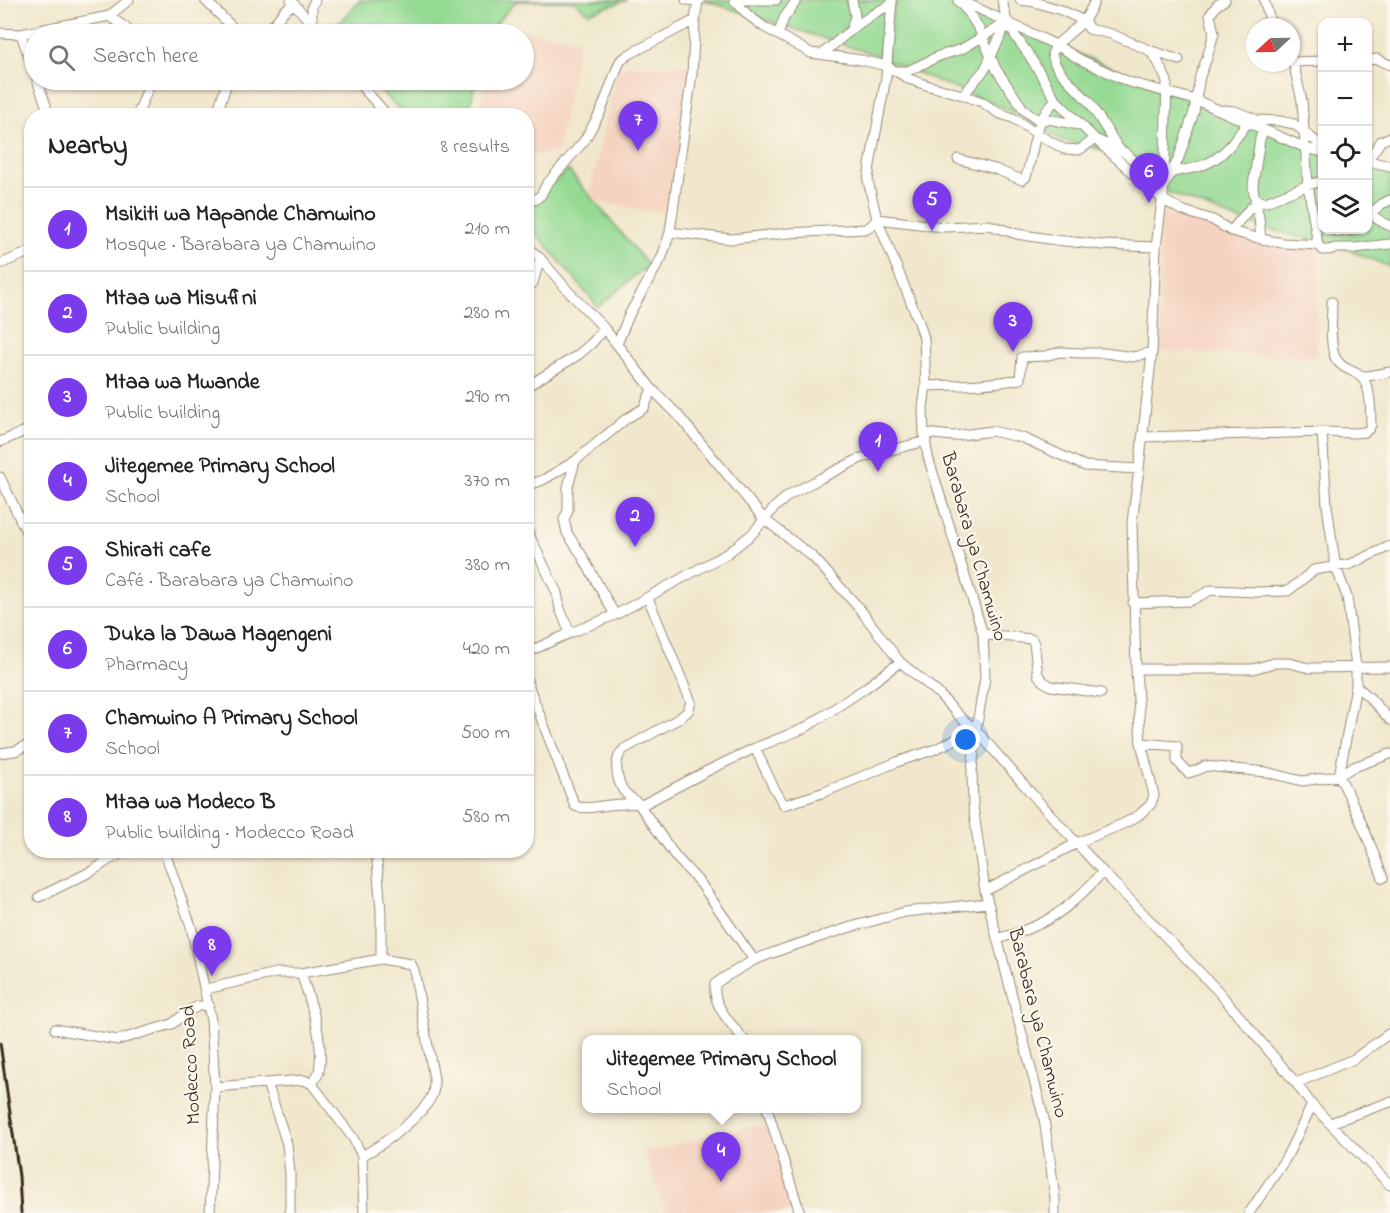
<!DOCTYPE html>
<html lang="en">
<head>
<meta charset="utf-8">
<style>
  body { margin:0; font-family:"Indie Flower",sans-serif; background:#f2f2f2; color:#222 }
  .controls { position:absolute; right:18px; top:18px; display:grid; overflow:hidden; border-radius:12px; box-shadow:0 2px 4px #0004 }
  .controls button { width:54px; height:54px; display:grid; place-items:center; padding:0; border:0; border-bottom:2px solid #e0e0e0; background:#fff; color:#222; font:30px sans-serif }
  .compass { position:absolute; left:1246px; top:18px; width:54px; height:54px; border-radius:50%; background:#fff; box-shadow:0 2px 4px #0004; rotate:248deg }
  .you { position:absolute; left:966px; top:740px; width:21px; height:21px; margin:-15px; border:4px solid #fff; border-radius:50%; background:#1a73e8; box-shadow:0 0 0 9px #1a73e833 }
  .badge { display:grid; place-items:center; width:39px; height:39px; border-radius:50%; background:#7c3aed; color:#fff; font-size:20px; font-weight:700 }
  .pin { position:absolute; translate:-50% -50px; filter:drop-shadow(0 2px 3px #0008) }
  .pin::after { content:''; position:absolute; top:32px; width:21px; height:18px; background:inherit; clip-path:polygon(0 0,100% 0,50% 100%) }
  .popup { position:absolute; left:582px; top:1035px; width:279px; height:78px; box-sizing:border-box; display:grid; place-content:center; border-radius:12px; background:#fff; filter:drop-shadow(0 2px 4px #0005); font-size:20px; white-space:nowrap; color:#767676 }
  .popup b { font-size:22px; color:#222 }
  .popup::after { content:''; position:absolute; left:50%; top:100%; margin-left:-12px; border:12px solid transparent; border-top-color:#fff }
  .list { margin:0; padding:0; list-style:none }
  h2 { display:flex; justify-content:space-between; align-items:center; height:78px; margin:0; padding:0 24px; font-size:26px }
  h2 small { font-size:20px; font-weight:400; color:#767676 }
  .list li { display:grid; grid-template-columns:39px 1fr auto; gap:18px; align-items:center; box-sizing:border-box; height:84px; padding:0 24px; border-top:2px solid #e0e0e0 }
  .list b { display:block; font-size:22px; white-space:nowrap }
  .list p { margin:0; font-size:20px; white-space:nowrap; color:#767676 }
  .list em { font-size:20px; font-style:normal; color:#767676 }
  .icon { flex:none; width:33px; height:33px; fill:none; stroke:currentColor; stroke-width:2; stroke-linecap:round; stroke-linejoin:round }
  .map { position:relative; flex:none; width:1390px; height:1213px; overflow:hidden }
  .search { position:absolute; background:#fff; box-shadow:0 2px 4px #0004; left:24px; top:24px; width:510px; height:66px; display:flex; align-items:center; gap:15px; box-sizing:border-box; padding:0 21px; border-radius:33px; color:#767676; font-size:22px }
  .panel { position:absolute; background:#fff; box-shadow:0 2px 4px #0004; left:24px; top:108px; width:510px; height:750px; border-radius:24px }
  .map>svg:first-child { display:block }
</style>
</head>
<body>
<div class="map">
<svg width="1390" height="1213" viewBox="0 0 1390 1213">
  <rect width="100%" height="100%" fill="#fbf7ec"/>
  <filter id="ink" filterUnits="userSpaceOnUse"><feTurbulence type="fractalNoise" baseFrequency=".0167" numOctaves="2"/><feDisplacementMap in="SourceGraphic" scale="12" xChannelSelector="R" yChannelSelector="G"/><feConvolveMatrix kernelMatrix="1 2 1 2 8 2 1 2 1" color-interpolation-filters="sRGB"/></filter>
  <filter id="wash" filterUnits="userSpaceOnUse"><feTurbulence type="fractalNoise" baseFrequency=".008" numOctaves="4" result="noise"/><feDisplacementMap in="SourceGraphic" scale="24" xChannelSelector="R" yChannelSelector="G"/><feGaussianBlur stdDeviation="1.35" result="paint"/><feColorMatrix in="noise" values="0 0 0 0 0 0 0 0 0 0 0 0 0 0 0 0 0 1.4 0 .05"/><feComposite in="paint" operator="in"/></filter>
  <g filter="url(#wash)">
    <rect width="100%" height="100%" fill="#f0e7cc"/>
    <path fill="#f5d3c1" d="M 499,27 L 579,40 L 557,152 L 527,156 L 526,116 L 478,115 L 487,80 L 524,80 L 524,34 L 497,34 Z
      M 690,65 L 671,214 L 588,201 L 617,67 Z
      M 1160,214 L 1317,248 L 1317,357 L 1159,351 Z
      M 766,1124 L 797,1213 L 667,1213 L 644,1152 Z"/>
    <path fill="#94da93" stroke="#688258" stroke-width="1.5" d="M 360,0 L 627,0 L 589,13 L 574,1 L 516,1 L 487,34 L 328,34 L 323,27 L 342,21 Z
      M 703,0 L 887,0 L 879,56 Z
      M 895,0 L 950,0 L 1175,94 L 1322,152 L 1322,230 L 1368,230 L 1368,167 L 1390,174 L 1390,267 L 1328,242 L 1297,237 L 1238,220 L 1168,192 L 1121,155 L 1061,140 L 1012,112 L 886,60 Z
      M 368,80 L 475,80 L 469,115 L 406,115 Z
      M 568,170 L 648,265 L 598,307 L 527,222 L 526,205 Z"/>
  </g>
  <g filter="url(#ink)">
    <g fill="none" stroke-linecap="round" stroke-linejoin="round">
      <defs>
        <path id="street" d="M 205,0 L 239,34
          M 291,0 L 320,34
          M 686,0 L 698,1 L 700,0
          M 734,0 L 748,15 L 764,27 L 811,53 L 861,60 L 887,66 L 909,79 L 926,85 L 963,95 L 982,102 L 998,113 L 1013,118 L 1037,134 L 1064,149 L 1079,150 L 1095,139 L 1162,199 L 1181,210 L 1213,220 L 1231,231 L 1261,239 L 1283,243 L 1318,245
          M 739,0 L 776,0
          M 852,0 L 855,16 L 852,27
          M 892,0 L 886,77 L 870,165 L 868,181 L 877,219 L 919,322 L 924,338 L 926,386 L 923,408 L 924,433 L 928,457 L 983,634 L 985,678 L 976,730 L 972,772 L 973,806 L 985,891 L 1044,1119 L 1050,1160 L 1055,1198 L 1055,1213
          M 960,0 L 1056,45 L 1081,60 L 1129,82 L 1196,100 L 1306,148 L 1322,152
          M 1002,0 L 1007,22 L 1016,37 L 1029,55 L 1056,100 L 1095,139 L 1124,152 L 1164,186
          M 1020,0 L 1035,2 L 1061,10 L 1084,21 L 1089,29 L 1111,34 L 1149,50 L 1179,60
          M 1095,0 L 1092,7 L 1084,21 L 1056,45 L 1052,54 L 1055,64 L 1062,74 L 1089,102 L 1119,149
          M 1264,0 L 1272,27
          M 958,1 L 969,13 L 979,29 L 996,69 L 1024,110 L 1033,117 L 1041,120 L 1048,119 L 1079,125
          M 109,16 L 129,0
          M 312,25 L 312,6 L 315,0
          M 0,33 L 21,34 L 109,16 L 126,28 L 130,34
          M 21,34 L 34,72
          M 253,34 L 272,26 L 285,10 L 294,4
          M 778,35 L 784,18 L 797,0
          M 822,54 C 847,34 862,18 892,4
          M 1291,59 L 1293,62 L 1302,101 L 1308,185 L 1318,245 L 1323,250 L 1329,250 L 1335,248 L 1355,248 L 1390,244
          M 1368,60 L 1377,59 L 1390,65
          M 1293,62 L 1322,61
          M 899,71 L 908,71 L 939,56 L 962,49 L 1007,22
          M 37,80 L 46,105 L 48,116
          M 356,80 L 388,116
          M 963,95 L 985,69 L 1007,22
          M 1224,110 L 1235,111 L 1257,120 L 1280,121 L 1294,124 L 1322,146
          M 137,116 L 148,88 L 147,80
          M 216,116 L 228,80
          M 1263,130 L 1260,139 L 1253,185 C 1254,196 1254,202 1266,202 L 1308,185 L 1322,181
          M 958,159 L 995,169 L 1022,180 L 1026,177 C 1034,151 1034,119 1056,100
          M 1368,160 L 1381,141 L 1390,137
          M 1368,161 L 1390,166
          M 1171,173 C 1181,170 1193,169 1203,165 C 1223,158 1236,139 1247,123
          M 1165,184 L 1178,160 L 1194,112 L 1200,76 L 1207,58 L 1214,33 L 1210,15 L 1217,5 L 1225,0
          M 526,196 L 535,200 L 541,195 L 546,185 L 584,141 L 601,111 L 620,61 L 628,55 L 695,20
          M 1255,201 L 1259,217 L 1261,239
          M 1368,212 L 1379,220 L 1390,226
          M 1368,215 L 1382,204 L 1390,200
          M 1332,230 L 1339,232 L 1353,230
          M 1231,231 L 1250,208 L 1263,202
          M 670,232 L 731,239 L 789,233 L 865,229 L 871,226 L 877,219 L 944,227 L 989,225 L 1017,234 L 1055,240 L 1103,245 L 1156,247
          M 526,246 L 540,258 L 569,292 L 604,328 L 652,389 L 677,414 L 764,519 L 813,557 L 859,608 L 900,662 L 937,692 L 961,718 L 976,730 L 1039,802 L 1103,872 L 1218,991 L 1296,1083 L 1312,1105 L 1390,1185
          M 0,264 L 32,251
          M 526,288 L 533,283 L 540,258
          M 617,344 L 630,313 L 662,257 L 670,232 L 692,74 L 695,20 L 698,1
          M 1362,377 L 1390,372
          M 926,386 C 957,385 989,385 1020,379 L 1022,357 L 1045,356 L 1060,352 L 1083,353 L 1105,353 L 1133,357 L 1152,352
          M 526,387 L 578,355 L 592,343 L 604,328
          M 1322,432 L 1327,505 L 1333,549 L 1336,567 L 1347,597 L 1356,667 L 1356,686 L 1339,776 C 1357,809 1370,843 1383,878
          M 924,433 L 953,436 L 992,431 L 1023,438 L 1085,466 L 1139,469
          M 1142,437 L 1322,432 L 1353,433 L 1365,432 L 1369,429 L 1371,425 C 1370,408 1373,383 1356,373 C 1348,369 1341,367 1336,359 C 1329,347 1332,318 1332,302
          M 0,442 L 32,428
          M 0,477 L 32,544
          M 526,486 L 543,480 L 575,461
          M 526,528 L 557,593 L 560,609 L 570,633
          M 1133,603 L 1190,601 L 1211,590 L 1257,592 L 1288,591 L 1314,570 L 1351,564 L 1390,546
          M 615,615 L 581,554 L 567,533 L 564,519 L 568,511 L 568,487 L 575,461 L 626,419 L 644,408 L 652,389
          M 983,634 L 1031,639 L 1034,643 L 1038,675 L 1044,682 L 1051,686 L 1101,693
          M 526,653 L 570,633 L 615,615 L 728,553 L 752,534 L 775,507 L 789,495 L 821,478 L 861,458 L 926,441
          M 1136,669 L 1253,669 L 1274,663 L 1289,663 L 1309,668 L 1390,667
          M 526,679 L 575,806 C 586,810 598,806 609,805 C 619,804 629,804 638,803 L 640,806 L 709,770 L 755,748 L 805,728 L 864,689 L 900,662
          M 1356,686 L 1369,697 L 1390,720
          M 1141,743 L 1177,746 L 1177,761 L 1188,773 L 1198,770 L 1205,766 L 1266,772 L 1302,781 L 1339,776 L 1351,768 L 1390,754
          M 755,748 L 774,788 L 784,805 L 822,793 L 897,762 L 933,750 L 976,730
          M 0,753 L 15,751 L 32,743
          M 638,803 C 633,799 626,795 623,790 C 616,778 613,759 624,749 L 680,718 L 688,711 L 691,702 L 648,598
          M 640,806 L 676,857 L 701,884 L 754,960
          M 164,850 L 191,926 L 211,1020 L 215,1087 L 210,1213
          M 985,891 L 1077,843 L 1125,823 L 1139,815 L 1151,804 L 1154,795 L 1141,743 L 1136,669 L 1132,522 L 1139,469 L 1152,352 L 1156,247 L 1164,186 L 1167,81 L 1157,60 L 1149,50
          M 39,897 L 92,871 L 109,860 L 127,850
          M 997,939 C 1010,935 1025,931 1037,925 C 1064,913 1083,893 1103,872
          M 301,973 C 310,1001 325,1041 319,1071 C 318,1076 314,1080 312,1084
          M 206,989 L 276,973 L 301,973 L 381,959
          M 55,1029 L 118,1040 L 172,1024 L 187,1012 L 198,1006 L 209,1005
          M 744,1040 C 731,1023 712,1006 715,984 L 725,977 L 754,960 L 786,948 L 851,927 L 905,912 L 988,903
          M 267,1083 L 287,1144 L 290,1173 L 290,1213
          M 1296,1083 L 1354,1059 L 1390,1033
          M 215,1087 L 291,1081 L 304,1080 L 312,1084 L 353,1138 L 362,1156 L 364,1213
          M 767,1108 L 800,1213
          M 1330,1123 L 1390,1102
          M 362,1156 C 382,1145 424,1116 433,1093 C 434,1089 434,1083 434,1079 L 414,970 L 411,964 L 381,959 L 381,911 L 376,850
          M 1249,1213 L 1286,1158 L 1312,1105"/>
      </defs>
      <use href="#street" stroke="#968875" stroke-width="11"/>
      <use href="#street" stroke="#fff" stroke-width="9"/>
      <path stroke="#3b2a1e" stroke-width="3" d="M 0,1043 L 19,1176 L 21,1213"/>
    </g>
  </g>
  <g text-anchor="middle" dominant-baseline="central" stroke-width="4.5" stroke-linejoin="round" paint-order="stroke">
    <g font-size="20" fill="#3b2a1e" stroke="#fbf7ec">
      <text transform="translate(973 547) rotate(74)">Barabara ya Chamwino</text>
      <text transform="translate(1037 1023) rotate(76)">Barabara ya Chamwino</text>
      <text transform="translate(192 1065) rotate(-93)">Modecco Road</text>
    </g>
  </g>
</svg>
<div class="controls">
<button>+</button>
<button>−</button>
<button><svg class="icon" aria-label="locate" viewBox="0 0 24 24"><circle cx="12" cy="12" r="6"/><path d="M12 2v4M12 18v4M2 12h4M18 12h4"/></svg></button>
<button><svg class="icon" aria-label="layers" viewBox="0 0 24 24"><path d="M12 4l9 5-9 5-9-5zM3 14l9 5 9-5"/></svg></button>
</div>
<svg class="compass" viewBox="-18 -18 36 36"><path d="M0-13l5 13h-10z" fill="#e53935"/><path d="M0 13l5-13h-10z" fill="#767676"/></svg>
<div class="you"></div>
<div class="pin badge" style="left:878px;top:472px">1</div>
<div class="pin badge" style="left:635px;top:547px">2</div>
<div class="pin badge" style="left:1013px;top:352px">3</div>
<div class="pin badge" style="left:721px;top:1182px">4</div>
<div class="popup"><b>Jitegemee Primary School</b>School</div>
<div class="pin badge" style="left:932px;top:231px">5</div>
<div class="pin badge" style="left:1149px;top:203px">6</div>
<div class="pin badge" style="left:638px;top:151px">7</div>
<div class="pin badge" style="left:212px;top:976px">8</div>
<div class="search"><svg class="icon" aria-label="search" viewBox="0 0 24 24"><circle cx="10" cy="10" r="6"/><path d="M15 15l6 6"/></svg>Search here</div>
<section class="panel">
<h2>Nearby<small>8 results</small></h2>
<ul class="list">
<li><span class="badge">1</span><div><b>Msikiti wa Mapande Chamwino</b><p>Mosque · Barabara ya Chamwino</p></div><em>210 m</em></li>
<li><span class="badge">2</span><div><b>Mtaa wa Misufini</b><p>Public building</p></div><em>280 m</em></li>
<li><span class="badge">3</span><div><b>Mtaa wa Mwande</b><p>Public building</p></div><em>290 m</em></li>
<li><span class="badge">4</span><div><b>Jitegemee Primary School</b><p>School</p></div><em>370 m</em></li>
<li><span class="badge">5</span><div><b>Shirati cafe</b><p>Café · Barabara ya Chamwino</p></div><em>380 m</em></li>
<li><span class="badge">6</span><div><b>Duka la Dawa Magengeni</b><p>Pharmacy</p></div><em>420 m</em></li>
<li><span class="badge">7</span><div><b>Chamwino A Primary School</b><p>School</p></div><em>500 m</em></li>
<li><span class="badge">8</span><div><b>Mtaa wa Modeco B</b><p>Public building · Modecco Road</p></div><em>580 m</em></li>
</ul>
</section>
</div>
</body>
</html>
